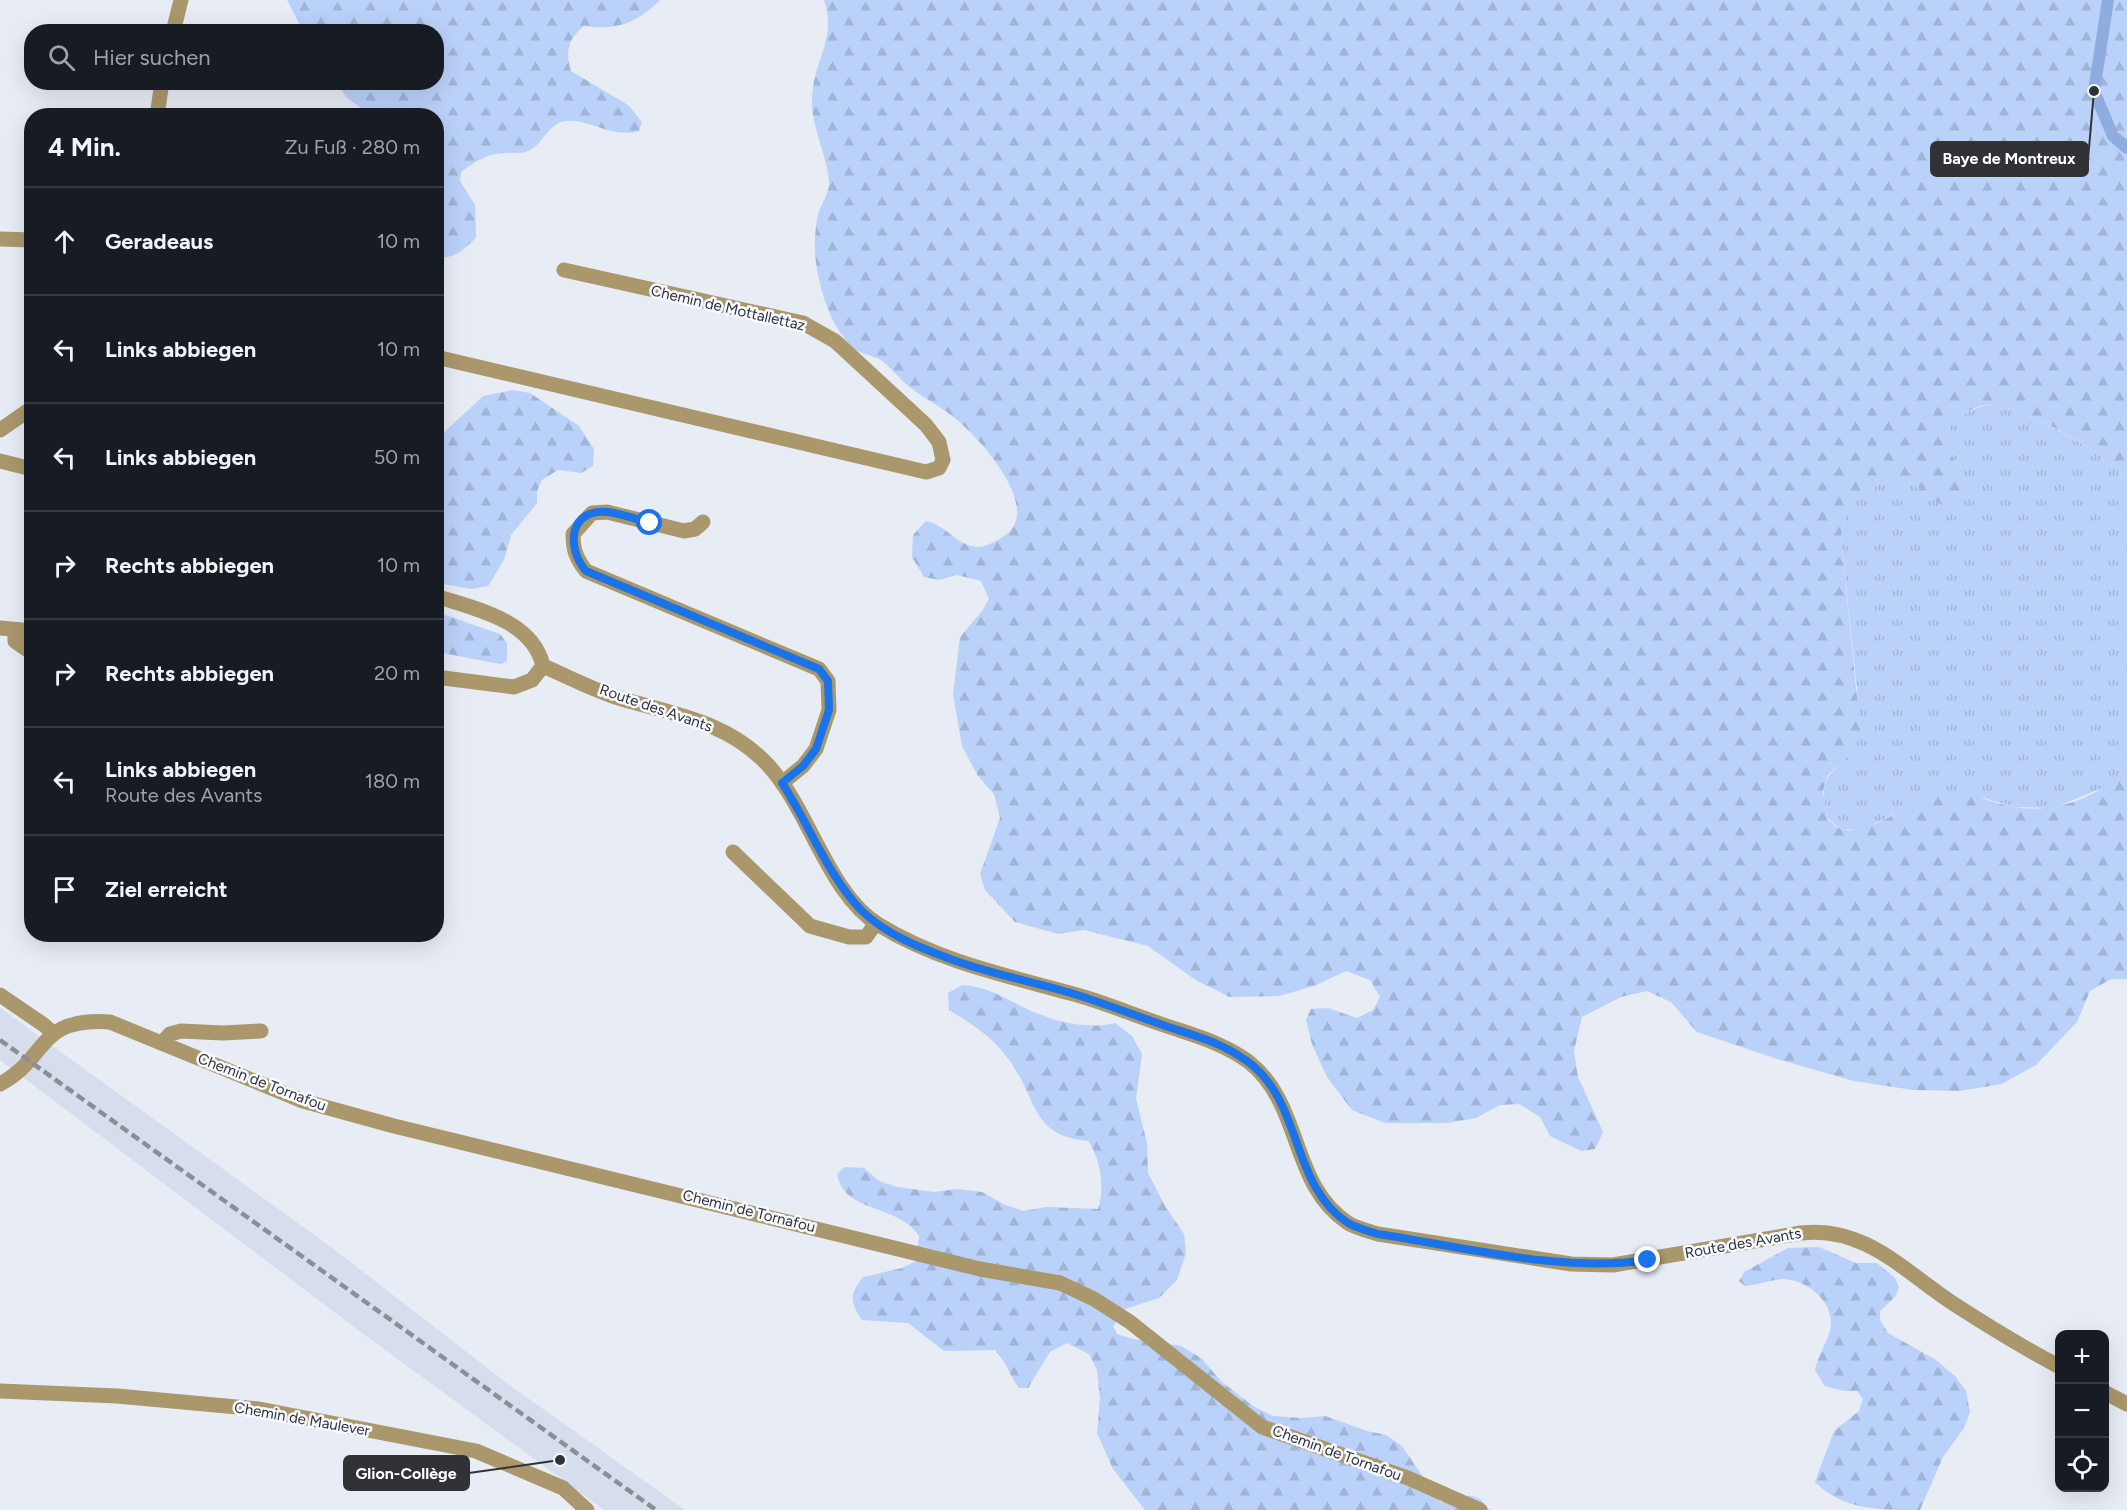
<!DOCTYPE html>
<html lang="de">
<head>
<meta charset="utf-8">
<style>
  body { margin:0; font-family:Figtree,sans-serif; background:#242831; color:#f1f3f6 }
  .controls { position:absolute; right:18px; bottom:18px; display:grid; overflow:hidden; border-radius:12px; box-shadow:0 6px 24px #0002 }
  .controls button { width:54px; height:54px; display:grid; place-items:center; padding:0; border:0; border-bottom:2px solid #363941; background:#171b24; color:#f1f3f6; font:30px sans-serif }
  .stop { position:absolute; width:18px; height:18px; margin:-14px; border:4px solid #1a73e8; border-radius:50%; background:#fff }
  .stop.end { background:#1a73e8; border-color:#fff; box-shadow:0 2px 6px #0008 }
  .list { margin:0; padding:0; list-style:none }
  h2 { display:flex; justify-content:space-between; align-items:center; height:78px; margin:0; padding:0 24px; font-size:26px }
  h2 small { font-size:20px; font-weight:400; color:#9ea1a6 }
  .list li { display:grid; grid-template-columns:39px 1fr auto; gap:18px; align-items:center; box-sizing:border-box; height:108px; padding:0 24px; border-top:2px solid #363941 }
  .list b { display:block; font-size:22px; white-space:nowrap }
  .list p { margin:0; font-size:20px; white-space:nowrap; color:#9ea1a6 }
  .list em { font-size:20px; font-style:normal; color:#9ea1a6 }
  .icon { flex:none; width:33px; height:33px; fill:none; stroke:currentColor; stroke-width:2; stroke-linecap:round; stroke-linejoin:round }
  .map { position:relative; flex:none; width:2127px; height:1510px; overflow:hidden }
  .search { position:absolute; background:#171b24; box-shadow:0 6px 24px #0002; left:24px; top:24px; width:420px; height:66px; display:flex; align-items:center; gap:15px; box-sizing:border-box; padding:0 21px; border-radius:24px; color:#9ea1a6; font-size:22px }
  .panel { position:absolute; background:#171b24; box-shadow:0 6px 24px #0002; left:24px; top:108px; width:420px; height:834px; border-radius:24px }
  .map>svg:first-child { display:block }
</style>
</head>
<body>
<div class="map">
<svg width="2127" height="1510" viewBox="0 0 2127 1510">
  <defs>
    <pattern id="grass-tufts" width="24" height="20" patternUnits="userSpaceOnUse" patternTransform="scale(1.5)"><rect width="24" height="20" fill="#bad1f9"/><path d="M3 7l-1-3M5 7V3M7 7l1-3M15 17l-1-3M17 17v-4M19 17l1-3" fill="none" stroke="#a0b4d6"/></pattern>
    <pattern id="forest-firs" width="22" height="20" patternUnits="userSpaceOnUse" patternTransform="scale(1.5)"><rect width="22" height="20" fill="#bad1f9"/><path d="M5 1l3.5 6h-7zM16 11l3.5 6h-7z" fill="#a0b4d6"/></pattern>
  </defs>
  <rect width="100%" height="100%" fill="#e7ecf5"/>
  <path fill="#d6deed" d="M 0,1008 L 331,1247 L 508,1384 L 685,1510 L 604,1510 L 358,1330 L 0,1060 Z"/>
  <path fill="url(#grass-tufts)" d="M 1999,403 C 2046,423 2090,443 2127,478 L 2127,768 L 2112,784 L 2054,808 L 2015,807 L 1984,798 L 1894,814 L 1862,830 L 1841,829 L 1827,818 C 1824,797 1819,781 1838,767 L 1857,690 L 1841,536 C 1843,529 1844,520 1848,513 C 1858,492 1885,478 1907,478 L 1930,499 L 1964,481 L 1953,457 L 1949,428 C 1964,411 1977,406 1999,403 Z"/>
  <path fill="url(#forest-firs)" d="M 287,0 L 660,0 C 638,23 615,31 584,26 C 568,39 565,52 571,71 L 628,105 L 642,122 L 639,131 C 610,139 590,118 566,121 C 548,123 544,143 530,150 C 520,155 514,152 503,153 C 486,154 475,162 461,172 L 460,181 L 475,205 L 476,238 C 464,249 454,260 437,257 L 436,116 L 370,115 L 346,97 L 337,83 L 436,82 L 436,32 L 303,31 Z
    M 824,0 L 2127,0 L 2127,478 C 2096,449 2061,429 2022,413 C 2014,410 2005,404 1996,404 C 1975,404 1963,413 1949,428 L 1953,457 L 1964,481 L 1964,497 L 1949,508 L 1930,499 L 1907,478 C 1885,478 1858,492 1848,513 C 1844,520 1843,529 1841,536 L 1860,729 L 1854,752 L 1828,775 L 1823,791 L 1827,819 C 1831,822 1837,828 1842,829 C 1866,837 1907,804 1930,796 C 1961,786 1985,802 2015,807 C 2056,814 2099,797 2127,768 L 2127,979 L 2111,979 L 2090,991 L 2077,1022 L 2036,1065 L 2002,1084 L 1959,1091 L 1913,1090 L 1854,1081 L 1777,1059 L 1697,1032 L 1671,1002 L 1647,991 L 1621,997 L 1582,1017 L 1574,1051 L 1578,1077 L 1603,1132 L 1595,1149 L 1581,1151 L 1550,1136 L 1540,1117 L 1519,1104 L 1500,1105 L 1476,1118 L 1447,1123 L 1385,1123 L 1352,1110 L 1327,1077 L 1312,1044 L 1306,1020 L 1311,1009 L 1328,1008 L 1357,1018 L 1373,1010 L 1380,997 L 1370,980 L 1346,971 L 1314,986 L 1279,996 L 1230,997 L 1197,981 L 1148,946 L 1084,930 L 1058,934 L 1015,922 L 985,890 L 980,874 L 1000,818 L 994,794 L 978,776 L 962,746 L 953,694 L 960,637 L 982,611 L 989,599 L 981,581 L 957,575 L 939,580 L 924,577 L 912,557 L 913,535 L 926,521 C 946,525 956,545 977,547 C 985,548 1003,538 1009,532 C 1039,503 978,437 956,419 C 942,407 925,399 911,388 C 900,380 892,368 881,360 C 872,355 859,354 852,347 C 835,330 825,306 820,283 C 814,261 813,238 818,215 C 821,204 830,192 829,181 C 826,149 807,120 813,88 C 818,53 836,37 824,0 Z
    M 512,390 L 530,393 L 579,426 L 594,449 L 593,466 L 581,473 L 558,470 L 542,480 L 537,491 L 537,503 L 511,535 L 504,560 L 488,586 L 472,589 L 437,583 L 437,439 L 483,396 Z
    M 437,612 L 500,634 L 507,643 L 507,661 L 500,664 L 437,652 Z
    M 962,985 C 983,986 997,994 1015,1003 C 1045,1019 1082,1031 1115,1023 L 1132,1036 L 1142,1054 L 1136,1099 L 1147,1143 L 1148,1173 L 1165,1206 L 1184,1234 L 1186,1253 L 1177,1280 L 1159,1298 L 1125,1309 L 1113,1326 L 1117,1334 L 1133,1339 L 1181,1346 L 1201,1358 L 1222,1382 L 1253,1406 L 1273,1416 L 1301,1418 L 1325,1416 L 1367,1431 L 1386,1435 L 1402,1446 L 1440,1502 C 1462,1504 1472,1483 1489,1510 L 1145,1510 L 1113,1469 L 1097,1433 L 1100,1399 L 1097,1370 L 1089,1354 L 1067,1343 L 1050,1352 L 1028,1388 L 1019,1388 C 1009,1374 1007,1363 995,1350 L 944,1351 L 908,1323 L 862,1320 C 850,1301 849,1295 863,1277 L 902,1268 L 916,1261 L 919,1236 C 898,1203 844,1214 837,1174 L 845,1167 L 864,1168 L 879,1181 L 897,1187 L 934,1192 L 957,1189 L 982,1192 L 1005,1205 L 1024,1211 L 1046,1207 L 1098,1209 C 1105,1188 1101,1159 1088,1141 C 1030,1136 1038,1098 1009,1060 C 993,1037 972,1024 949,1010 L 948,993 Z
    M 1819,1247 L 1856,1263 L 1877,1263 L 1895,1278 L 1899,1287 L 1896,1296 L 1880,1311 L 1880,1320 L 1888,1333 L 1936,1360 L 1956,1377 L 1966,1391 L 1970,1412 L 1964,1428 L 1943,1457 L 1920,1510 C 1878,1510 1843,1510 1815,1482 L 1834,1431 L 1859,1411 L 1863,1399 L 1857,1391 L 1844,1391 L 1825,1386 L 1815,1370 C 1818,1356 1826,1344 1830,1331 C 1837,1304 1808,1279 1782,1279 C 1770,1280 1757,1285 1745,1286 L 1739,1281 L 1744,1272 L 1788,1248 Z"/>
  <g fill="none" stroke-linecap="round" stroke-linejoin="round">
    <path stroke="#90acdf" stroke-width="12" d="M 2108,0 L 2094,91 L 2113,136 L 2127,148"/>
    <path stroke="#aa976c" stroke-width="15" d="M 173,32 L 181,0
      M 157,116 L 162,82
      M 0,239 L 32,240
      M 436,357 L 926,472 L 939,468 L 943,460 L 939,442 L 926,425 L 835,341 L 803,323 L 564,270
      M 0,430 L 32,408
      M 703,522 L 695,529 L 684,531 L 607,512 L 592,513 L 573,534 C 573,550 576,558 586,571 L 819,669 L 828,681 L 829,710 L 816,749 L 803,766 L 782,783
      M 15,630 L 15,641 L 32,653
      M 733,852 L 810,926 L 849,937 L 866,937 L 876,923
      M 0,995 L 44,1025 L 53,1033
      M 162,1043 L 170,1034 L 181,1031 L 223,1033 L 261,1031
      M 0,1391 L 117,1396 L 259,1409 L 476,1451 L 563,1488 L 587,1510"/>
    <path stroke="#aa976c" stroke-width="15" d="M 0,461 L 32,469
      M 436,596 C 475,609 533,620 543,666
      M 0,628 L 32,631
      M 543,666 C 569,677 595,691 622,699 C 674,714 727,722 766,763 C 809,807 827,893 879,925 C 938,961 1004,975 1070,993 C 1101,1001 1131,1014 1161,1024 C 1192,1035 1222,1042 1249,1062 C 1303,1105 1290,1185 1348,1223 C 1356,1228 1368,1231 1378,1234 L 1571,1264 L 1613,1265 L 1801,1233 C 1864,1225 1905,1272 1954,1304 C 1988,1326 2024,1348 2060,1367
      M 436,677 L 514,687 L 532,680 L 543,666
      M 0,1084 C 49,1058 36,1017 110,1022 L 303,1101 L 394,1126 L 980,1269 L 1060,1283 L 1094,1299 L 1130,1322 L 1262,1427 L 1408,1478 L 1480,1510
      M 2104,1392 L 2127,1404"/>
    <path stroke="#8b8e94" stroke-width="4.5" stroke-dasharray="9 4.5" stroke-linecap="butt" d="M 0,1040 L 656,1510"/>
  </g>
  <g fill="none" stroke-linecap="round" stroke-linejoin="round">
    <path stroke="#1a73e8" stroke-width="8" d="M 650,523 C 636,519 622,514 608,512 C 570,508 565,546 586,571 L 819,669 L 828,681 L 829,710 L 816,749 L 803,766 L 782,783 C 809,824 827,874 861,910 C 886,935 923,949 956,961 C 995,975 1035,982 1074,994 C 1103,1003 1131,1014 1160,1024 C 1194,1036 1217,1040 1247,1061 C 1303,1101 1290,1185 1348,1223 C 1357,1228 1368,1231 1378,1234 C 1464,1247 1562,1273 1648,1260"/>
  </g>
  <g text-anchor="middle" dominant-baseline="central" stroke-width="5" stroke-linejoin="round" paint-order="stroke">
    <g font-size="15" fill="#303235" stroke="#f6f9ff">
      <text transform="translate(728 308) rotate(13)">Chemin de Mottallettaz</text>
      <text transform="translate(656 708) rotate(19)">Route des Avants</text>
      <text transform="translate(262 1082) rotate(21)">Chemin de Tornafou</text>
      <text transform="translate(749 1211) rotate(14)">Chemin de Tornafou</text>
      <text transform="translate(1743 1243) rotate(-10)">Route des Avants</text>
      <text transform="translate(302 1419) rotate(10)">Chemin de Maulever</text>
      <text transform="translate(1337 1453) rotate(20)">Chemin de Tornafou</text>
    </g>
  </g>
  <path fill="none" stroke="#303235" stroke-width="2" d="M2094 91L2088 159M560 1460L469 1473"/>
  <g fill="#303235" stroke="#f6f9ff" stroke-width="2">
    <circle cx="2094" cy="91" r="6"/>
    <circle cx="560" cy="1460" r="6"/>
  </g>
  <g fill="#303235" stroke="#303235" stroke-width="2">
    <rect x="1931" y="142" width="157" height="34" rx="6"/>
    <rect x="344" y="1456" width="125" height="34" rx="6"/>
  </g>
  <g font-size="16" text-anchor="middle" font-weight="bold" fill="#fff">
    <text x="2009" y="164">Baye de Montreux</text>
    <text x="406" y="1479">Glion-Collège</text>
  </g>
</svg>
<div class="controls">
<button>+</button>
<button>−</button>
<button><svg class="icon" aria-label="locate" viewBox="0 0 24 24"><circle cx="12" cy="12" r="6"/><path d="M12 2v4M12 18v4M2 12h4M18 12h4"/></svg></button>
</div>
<div class="stop" style="left:650px;top:523px"></div>
<div class="stop end" style="left:1648px;top:1260px"></div>
<div class="search"><svg class="icon" aria-label="search" viewBox="0 0 24 24"><circle cx="10" cy="10" r="6"/><path d="M15 15l6 6"/></svg>Hier suchen</div>
<section class="panel">
<h2>4 Min.<small>Zu Fuß · 280 m</small></h2>
<ul class="list">
<li><svg class="icon" aria-label="ahead" viewBox="0 0 24 24"><path d="M12 20V5M6 11l6-6 6 6"/></svg><div><b>Geradeaus</b></div><em>10 m</em></li>
<li><svg class="icon" aria-label="left" viewBox="0 0 24 24"><path d="M17 20v-9H6M10 6l-5 5 5 5"/></svg><div><b>Links abbiegen</b></div><em>10 m</em></li>
<li><svg class="icon" aria-label="left" viewBox="0 0 24 24"><path d="M17 20v-9H6M10 6l-5 5 5 5"/></svg><div><b>Links abbiegen</b></div><em>50 m</em></li>
<li><svg class="icon" aria-label="right" viewBox="0 0 24 24"><path d="M7 20v-9h11M14 6l5 5-5 5"/></svg><div><b>Rechts abbiegen</b></div><em>10 m</em></li>
<li><svg class="icon" aria-label="right" viewBox="0 0 24 24"><path d="M7 20v-9h11M14 6l5 5-5 5"/></svg><div><b>Rechts abbiegen</b></div><em>20 m</em></li>
<li><svg class="icon" aria-label="left" viewBox="0 0 24 24"><path d="M17 20v-9H6M10 6l-5 5 5 5"/></svg><div><b>Links abbiegen</b><p>Route des Avants</p></div><em>180 m</em></li>
<li><svg class="icon" aria-label="arrive" viewBox="0 0 24 24"><path d="M6 21V4h12l-3 4 3 4H6"/></svg><div><b>Ziel erreicht</b></div></li>
</ul>
</section>
</div>
</body>
</html>
